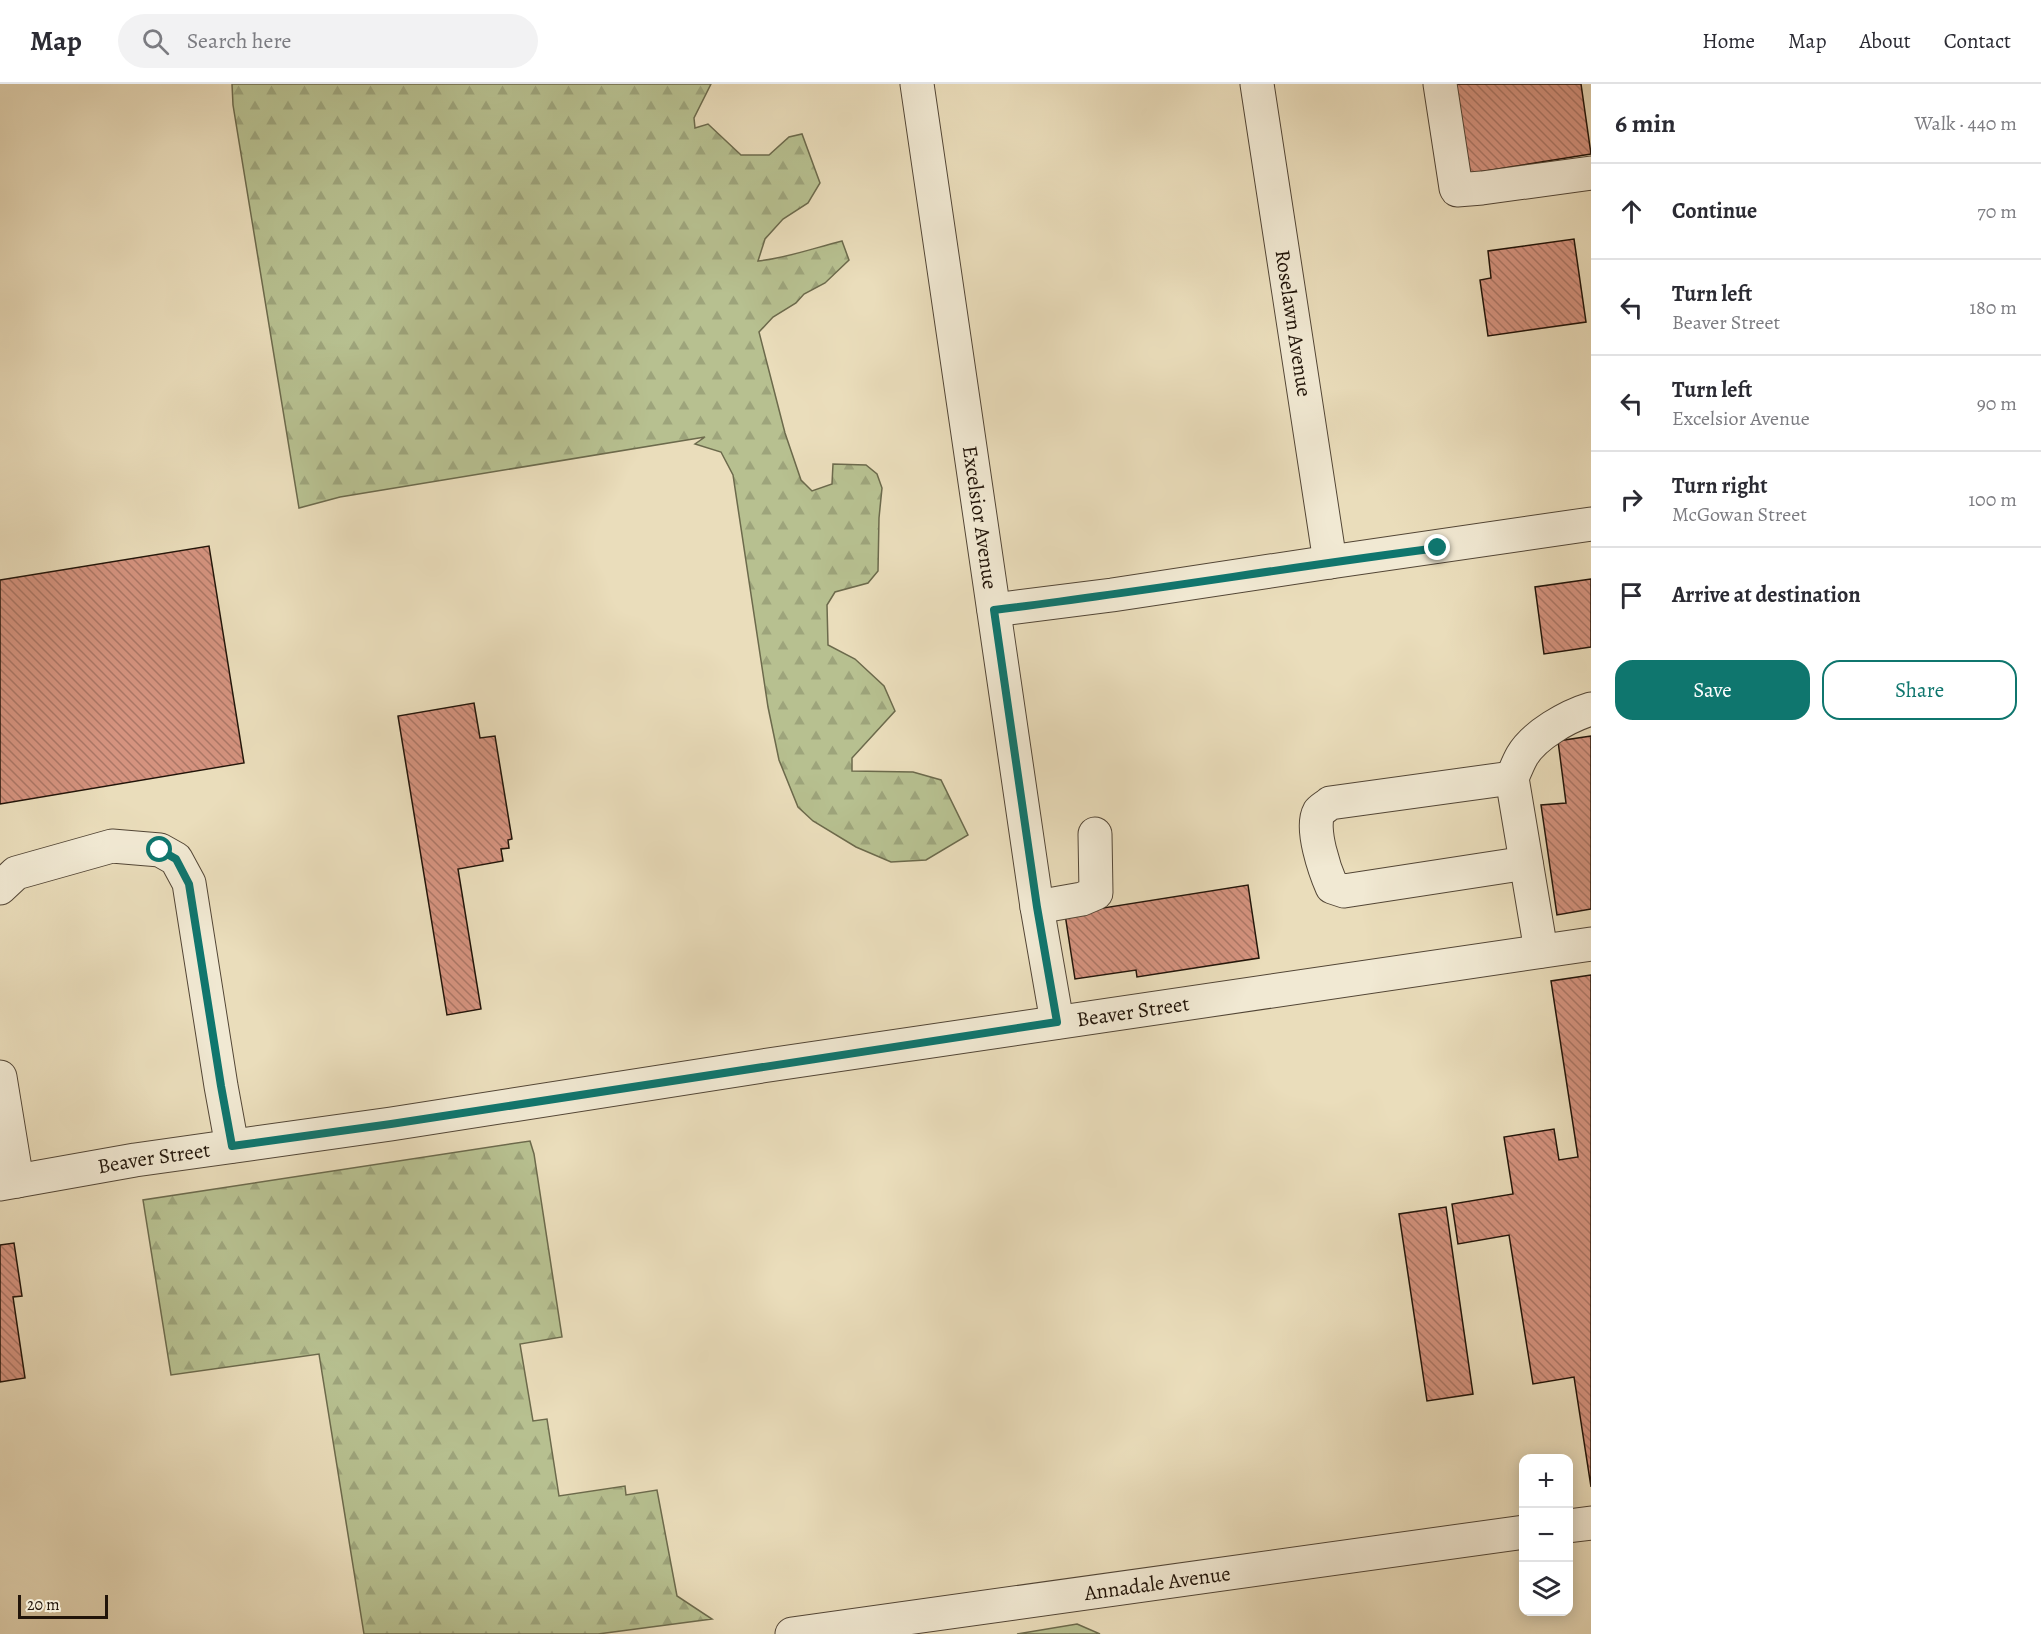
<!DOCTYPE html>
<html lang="en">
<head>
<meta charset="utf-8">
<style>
  body { margin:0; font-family:Alegreya,serif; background:#f2f2f3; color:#2b2b33 }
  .controls { position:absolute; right:18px; bottom:18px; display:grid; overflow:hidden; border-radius:12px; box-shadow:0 3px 15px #0003 }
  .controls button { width:54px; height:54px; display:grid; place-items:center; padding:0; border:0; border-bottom:2px solid #e1e1e2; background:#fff; color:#2b2b33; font:30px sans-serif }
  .scale { position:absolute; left:18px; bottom:15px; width:90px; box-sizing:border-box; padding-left:6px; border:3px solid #211409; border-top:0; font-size:16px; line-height:21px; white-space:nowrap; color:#211409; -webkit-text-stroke:4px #f1e9d3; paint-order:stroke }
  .stop { position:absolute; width:18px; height:18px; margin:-14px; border:4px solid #0f766e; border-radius:50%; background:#fff }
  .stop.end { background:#0f766e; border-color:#fff; box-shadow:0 2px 6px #0008 }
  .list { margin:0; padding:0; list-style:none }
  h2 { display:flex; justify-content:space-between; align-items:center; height:78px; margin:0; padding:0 24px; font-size:26px }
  h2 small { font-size:20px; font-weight:400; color:#7c7c81 }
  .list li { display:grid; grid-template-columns:39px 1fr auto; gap:18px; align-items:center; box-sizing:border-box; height:96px; padding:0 24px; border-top:2px solid #e1e1e2 }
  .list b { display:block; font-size:22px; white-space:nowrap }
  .list p { margin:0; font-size:20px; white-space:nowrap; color:#7c7c81 }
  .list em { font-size:20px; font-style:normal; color:#7c7c81 }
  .actions { display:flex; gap:12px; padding:18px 24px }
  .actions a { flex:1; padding:14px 0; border:2px solid #0f766e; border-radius:18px; text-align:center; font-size:21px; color:#0f766e }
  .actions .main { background:#0f766e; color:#fff }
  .icon { flex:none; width:33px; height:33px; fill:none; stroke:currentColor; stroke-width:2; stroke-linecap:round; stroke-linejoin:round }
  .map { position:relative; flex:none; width:1591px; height:1550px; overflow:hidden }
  header { display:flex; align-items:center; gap:36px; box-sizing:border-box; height:84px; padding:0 30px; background:#fff; border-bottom:2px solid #e1e1e2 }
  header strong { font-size:28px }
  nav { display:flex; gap:33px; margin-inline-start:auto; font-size:21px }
  .search { width:420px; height:54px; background:#f2f2f3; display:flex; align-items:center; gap:15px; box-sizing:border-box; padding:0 21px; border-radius:33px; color:#7c7c81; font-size:22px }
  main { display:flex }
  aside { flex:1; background:#fff }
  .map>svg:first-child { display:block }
</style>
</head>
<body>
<header>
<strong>Map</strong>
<div class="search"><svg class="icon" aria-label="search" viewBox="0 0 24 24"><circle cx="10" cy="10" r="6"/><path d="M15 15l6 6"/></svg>Search here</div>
<nav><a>Home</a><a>Map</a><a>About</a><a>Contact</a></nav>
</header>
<main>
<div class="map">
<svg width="1591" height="1550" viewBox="0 0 1591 1550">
  <defs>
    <pattern id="grass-tufts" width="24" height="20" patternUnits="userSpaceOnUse" patternTransform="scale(1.5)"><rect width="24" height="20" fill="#b7c090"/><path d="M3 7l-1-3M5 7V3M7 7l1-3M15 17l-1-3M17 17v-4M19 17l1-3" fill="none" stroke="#9da47b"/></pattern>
    <pattern id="forest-firs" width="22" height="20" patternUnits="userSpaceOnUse" patternTransform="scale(1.5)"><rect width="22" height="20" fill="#b7c090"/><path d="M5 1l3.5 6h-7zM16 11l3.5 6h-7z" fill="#9da47b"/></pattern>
    <pattern id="building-back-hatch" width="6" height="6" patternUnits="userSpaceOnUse" patternTransform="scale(1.5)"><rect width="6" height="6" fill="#d5937f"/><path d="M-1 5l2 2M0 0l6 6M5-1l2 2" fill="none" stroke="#ac7766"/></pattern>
  </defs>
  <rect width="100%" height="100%" fill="#eaddbb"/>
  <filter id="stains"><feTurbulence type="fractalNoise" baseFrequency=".00333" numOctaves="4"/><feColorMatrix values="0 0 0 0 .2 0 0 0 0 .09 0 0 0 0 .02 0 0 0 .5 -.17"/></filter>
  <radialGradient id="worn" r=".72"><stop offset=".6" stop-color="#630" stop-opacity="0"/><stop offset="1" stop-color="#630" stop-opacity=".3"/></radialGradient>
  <path fill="url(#grass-tufts)" stroke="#6c6a4c" stroke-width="1.5" d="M 1077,1540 L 1100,1550 L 1017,1550 Z"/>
  <path fill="url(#forest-firs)" stroke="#6c6a4c" stroke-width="1.5" d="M 232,0 L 711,0 L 694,34 L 695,44 L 708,40 L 741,71 L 769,71 L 789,53 L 802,50 L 820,99 L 808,119 L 783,135 L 765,155 L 758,177 C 787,174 814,164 842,157 L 849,176 L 825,199 L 804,210 L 796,219 L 773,233 L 759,248 L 785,349 L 801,396 L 812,407 L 832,400 L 833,380 L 866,381 L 877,390 L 882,404 L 879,434 L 878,487 L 868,499 L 835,508 L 827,521 L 828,561 L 855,575 L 884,602 L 895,627 L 852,674 L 852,687 L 913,688 L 941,696 L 968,751 L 926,776 L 891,778 L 856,763 L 813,737 L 798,723 L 779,676 L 768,623 L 733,391 L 721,368 L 695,360 L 705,353 L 340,413 L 299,424 L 233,21 Z
    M 530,1057 L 534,1070 L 562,1253 L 520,1260 L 533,1337 L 547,1335 L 559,1412 L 625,1402 L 626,1411 L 657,1406 L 677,1512 L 712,1535 L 598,1550 L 364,1550 L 319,1270 L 171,1291 L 143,1116 Z"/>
  <path fill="url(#building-back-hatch)" stroke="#211409" stroke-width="1.5" d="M 1452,0 L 1581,0 L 1591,70 L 1467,90 Z
    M 1574,155 L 1586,238 L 1488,252 L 1480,196 L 1491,194 L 1488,167 Z
    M 209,462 L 244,679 L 0,720 L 0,496 Z
    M 1591,495 L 1591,563 L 1544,570 L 1535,503 Z
    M 474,619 L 480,654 L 495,652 L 512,755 L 508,756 L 509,764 L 501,765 L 503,777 L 458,785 L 481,925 L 447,931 L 398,632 Z
    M 1591,652 L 1591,825 L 1557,831 L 1541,721 L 1566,719 L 1558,657 Z
    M 1248,801 L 1259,874 L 1137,893 L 1136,886 L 1075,895 L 1065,830 Z
    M 1591,891 L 1591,1403 L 1574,1293 L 1533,1300 L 1509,1151 L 1458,1160 L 1452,1120 L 1513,1110 L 1504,1053 L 1554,1045 L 1559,1076 L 1578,1073 L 1551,897 Z
    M 1446,1123 L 1473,1310 L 1427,1317 L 1399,1130 Z
    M 14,1159 L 22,1212 L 13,1213 L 25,1294 L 0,1298 L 0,1161 Z"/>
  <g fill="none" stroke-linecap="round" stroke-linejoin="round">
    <defs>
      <g id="minor">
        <path id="s1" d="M 917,0 L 1037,823 L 1057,938"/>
        <path id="s2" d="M 1257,0 L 1330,478"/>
        <path d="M 1440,0 L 1456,104 L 1457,106 L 1482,104 L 1591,89"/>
        <path d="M 994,526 L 1112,511 L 1330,478 L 1591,440"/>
        <path d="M 1512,694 L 1330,719 C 1327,722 1321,725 1319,728 C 1310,744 1325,787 1332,803 L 1344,807 L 1526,779"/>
        <path d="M 0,804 L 16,789 L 112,762 L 160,766 L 176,775 L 189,799 L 221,1002 L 232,1062"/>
        <path d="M 1037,823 L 1082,815 L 1096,809 L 1095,750"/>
        <path d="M 1541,867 L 1512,694 C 1515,687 1518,679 1522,672 C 1534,651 1568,632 1591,625"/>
        <path d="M 0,993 L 17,1097"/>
        <path id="s3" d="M 0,1100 L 135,1076 L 391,1040 L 762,982 L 1591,860"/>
        <path d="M 1568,1442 L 1591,1439"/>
        <path id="s4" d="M 792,1550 L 1524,1448"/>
      </g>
    </defs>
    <use href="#minor" stroke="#534636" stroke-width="35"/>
    <use href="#minor" stroke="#f1e9d3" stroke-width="33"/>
  </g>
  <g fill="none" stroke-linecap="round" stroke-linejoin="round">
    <path stroke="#0f766e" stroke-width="8" d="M 160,766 L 176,775 L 189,800 L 221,1002 L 232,1062 L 391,1040 L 1057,938 L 1037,823 L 994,526 C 1142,508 1290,483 1438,464"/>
  </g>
  <g text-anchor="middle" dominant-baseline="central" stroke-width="6" stroke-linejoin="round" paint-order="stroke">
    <g font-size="21" fill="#211409" stroke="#f1e9d3">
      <text stroke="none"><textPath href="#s2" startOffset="242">Roselawn Avenue</textPath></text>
      <text stroke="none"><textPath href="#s1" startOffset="438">Excelsior Avenue</textPath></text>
      <text stroke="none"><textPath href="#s3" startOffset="1146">Beaver Street</textPath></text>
      <text stroke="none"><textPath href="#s3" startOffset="156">Beaver Street</textPath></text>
      <text stroke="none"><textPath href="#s4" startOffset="369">Annadale Avenue</textPath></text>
    </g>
  </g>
  <rect width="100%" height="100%" filter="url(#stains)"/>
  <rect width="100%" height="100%" fill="url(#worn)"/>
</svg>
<div class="controls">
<button>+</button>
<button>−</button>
<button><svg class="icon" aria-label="layers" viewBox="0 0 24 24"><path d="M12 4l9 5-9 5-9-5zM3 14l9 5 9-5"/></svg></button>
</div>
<div class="scale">20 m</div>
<div class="stop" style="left:160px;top:766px"></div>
<div class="stop end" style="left:1438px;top:464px"></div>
</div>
<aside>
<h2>6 min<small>Walk · 440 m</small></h2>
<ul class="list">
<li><svg class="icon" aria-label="ahead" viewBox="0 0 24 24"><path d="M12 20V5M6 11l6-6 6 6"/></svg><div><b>Continue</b></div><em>70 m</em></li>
<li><svg class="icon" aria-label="left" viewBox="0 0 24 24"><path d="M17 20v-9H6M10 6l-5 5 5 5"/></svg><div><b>Turn left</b><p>Beaver Street</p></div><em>180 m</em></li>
<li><svg class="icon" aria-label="left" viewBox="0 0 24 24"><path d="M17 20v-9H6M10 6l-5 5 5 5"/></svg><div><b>Turn left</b><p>Excelsior Avenue</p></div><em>90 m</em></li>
<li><svg class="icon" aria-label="right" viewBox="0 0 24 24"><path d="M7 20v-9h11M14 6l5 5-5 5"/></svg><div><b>Turn right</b><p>McGowan Street</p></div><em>100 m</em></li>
<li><svg class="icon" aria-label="arrive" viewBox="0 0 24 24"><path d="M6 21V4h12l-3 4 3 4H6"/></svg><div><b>Arrive at destination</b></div></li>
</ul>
<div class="actions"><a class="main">Save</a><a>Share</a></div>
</aside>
</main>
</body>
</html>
